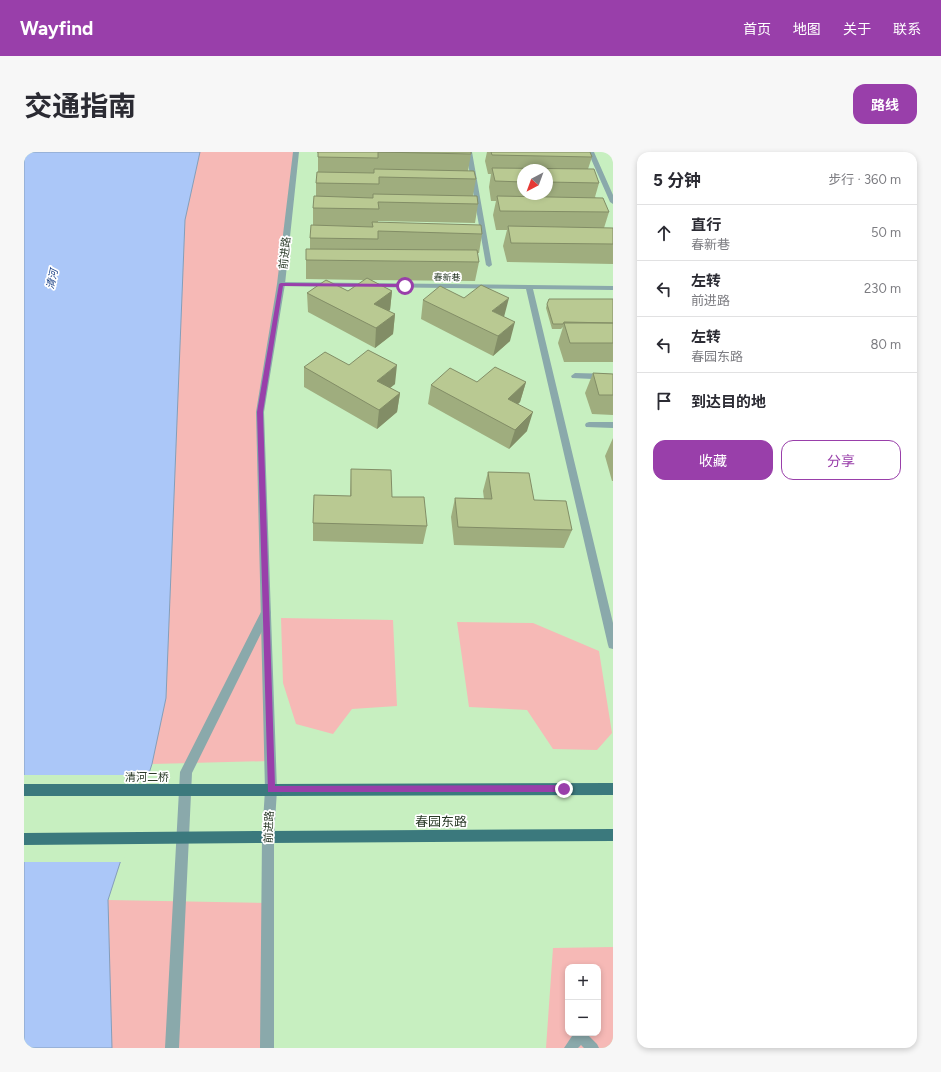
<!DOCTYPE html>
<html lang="zh">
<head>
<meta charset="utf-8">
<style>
  body { margin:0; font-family:Figtree,"Noto Sans SC",sans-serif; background:#f7f7f7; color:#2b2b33 }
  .controls { position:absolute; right:12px; bottom:12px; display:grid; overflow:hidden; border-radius:8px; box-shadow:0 2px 6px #0003 }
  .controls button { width:36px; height:36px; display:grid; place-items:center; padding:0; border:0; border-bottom:1px solid #e1e1e2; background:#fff; color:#2b2b33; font:20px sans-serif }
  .compass { position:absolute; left:493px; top:12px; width:36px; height:36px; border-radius:50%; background:#fff; box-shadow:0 2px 6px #0003; rotate:221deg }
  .stop { position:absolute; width:12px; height:12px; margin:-9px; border:3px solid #993faa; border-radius:50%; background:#fff }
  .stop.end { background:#993faa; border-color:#fff; box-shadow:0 1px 4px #0008 }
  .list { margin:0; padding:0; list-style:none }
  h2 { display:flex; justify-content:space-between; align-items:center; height:52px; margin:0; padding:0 16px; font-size:17px }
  h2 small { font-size:13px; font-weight:400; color:#7c7c81 }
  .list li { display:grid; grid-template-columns:26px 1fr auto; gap:12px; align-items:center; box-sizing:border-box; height:56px; padding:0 16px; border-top:1px solid #e1e1e2 }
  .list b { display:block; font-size:15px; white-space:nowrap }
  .list p { margin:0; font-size:13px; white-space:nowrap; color:#7c7c81 }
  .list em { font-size:13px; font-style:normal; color:#7c7c81 }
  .actions { display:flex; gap:8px; padding:12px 16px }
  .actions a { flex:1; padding:9px 0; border:1px solid #993faa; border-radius:12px; text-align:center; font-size:14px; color:#993faa }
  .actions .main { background:#993faa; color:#fff }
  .icon { flex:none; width:22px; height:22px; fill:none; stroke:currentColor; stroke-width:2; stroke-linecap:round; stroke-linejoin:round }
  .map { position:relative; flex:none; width:589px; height:896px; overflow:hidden; border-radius:12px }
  header { display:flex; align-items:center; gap:24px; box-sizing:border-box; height:56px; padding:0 20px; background:#993faa; color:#fff }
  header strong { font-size:19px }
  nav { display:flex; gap:22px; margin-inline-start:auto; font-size:14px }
  .intro { display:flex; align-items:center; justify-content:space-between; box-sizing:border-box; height:96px; padding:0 24px }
  h1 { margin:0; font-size:28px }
  .button { padding:10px 18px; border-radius:12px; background:#993faa; color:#fff; font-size:14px; font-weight:700 }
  main { display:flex; gap:24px; padding:0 24px }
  aside { flex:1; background:#fff; border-radius:12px; box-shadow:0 2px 6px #0003 }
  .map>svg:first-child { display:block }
</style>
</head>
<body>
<header>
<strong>Wayfind</strong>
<nav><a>首页</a><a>地图</a><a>关于</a><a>联系</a></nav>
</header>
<div class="intro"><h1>交通指南</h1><a class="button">路线</a></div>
<main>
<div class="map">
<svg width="589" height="896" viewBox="0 0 589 896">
  <rect width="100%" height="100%" fill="#c7efc0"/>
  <path fill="#f6b9b6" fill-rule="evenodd" d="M 176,0 L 272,0 L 236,260 L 246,609 L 128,612 L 142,546 L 161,68 Z
    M 257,466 L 369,468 L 373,554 L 328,557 L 309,582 L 272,572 L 259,531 Z
    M 433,470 L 509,471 L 575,499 L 588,581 L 573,598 L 529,597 L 503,558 L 445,555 Z
    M 84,748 L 244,751 L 243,896 L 86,896 Z
    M 589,795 L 589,896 L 522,896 L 529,796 ZM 544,815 L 574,815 L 574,881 L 544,881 Z"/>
  <path fill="#abc7f8" stroke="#859dba" d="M 0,0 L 176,0 L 161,68 L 142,546 L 128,612 L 84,748 L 88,896 L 0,896 Z"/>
  <path fill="#c7efc0" d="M 0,623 L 127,623 L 99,710 L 0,710 Z"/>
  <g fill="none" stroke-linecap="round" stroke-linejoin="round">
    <path fill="#8aa9ab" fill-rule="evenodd" d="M 442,0 L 448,0 L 468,113 L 465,115 L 462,113 Z
      M 550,881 L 562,881 L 573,892 L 575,896 L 560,896 L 557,893 L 554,896 L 540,896 Z"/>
    <path fill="#8aa9ab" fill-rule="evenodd" d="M 564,0 L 570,0 L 589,43 L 589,52 L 586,50 Z
      M 254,130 L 589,134 L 589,138 L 509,137 L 589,471 L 589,497 L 585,496 L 584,493 L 502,137 L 257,134 L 254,134 Z
      M 551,221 L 589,222 L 589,228 L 548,226 L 547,224 Z
      M 565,270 L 589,270 L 589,276 L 562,275 L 561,273 L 562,271 Z
      M 242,457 L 246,458 L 247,461 L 168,621 L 155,896 L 141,896 L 156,620 L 238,458 Z"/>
    <path fill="#8aa9ab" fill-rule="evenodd" d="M 269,0 L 275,0 L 261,132 L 240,260 L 253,638 L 250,685 L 250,896 L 236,896 L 238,685 L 241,638 L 232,260 L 253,132 Z"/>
    <path fill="#3b797d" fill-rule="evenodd" d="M 589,631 L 589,643 L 247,644 L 243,642 L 241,638 L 243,634 L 247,632 Z
      M 589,677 L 589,689 L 244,691 L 240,689 L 238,685 L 240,681 L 244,679 Z"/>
    <path stroke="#3b797d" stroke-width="12" d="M 0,638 L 247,638
      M 0,687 L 244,685"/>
  </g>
  <path fill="#9fad7e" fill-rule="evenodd" d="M 293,0 L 447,0 L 447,2 L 444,19 L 452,27 L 449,43 L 454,52 L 451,71 L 354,69 L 354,70 L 458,82 L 455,101 L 453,101 L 455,110 L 451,129 L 347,128 L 368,139 L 366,158 L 365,159 L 371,162 L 369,182 L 351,196 L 284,160 L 283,141 L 324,139 L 340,128 L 282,127 L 282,108 L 286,97 L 286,86 L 289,74 L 289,56 L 292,44 L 292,31 L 294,20 L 294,1 L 293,1 Z
    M 463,0 L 566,0 L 568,5 L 564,17 L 575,31 L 571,45 L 585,60 L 580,76 L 589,76 L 589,112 L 483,110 L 479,94 L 483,78 L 472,78 L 469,63 L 472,49 L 467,49 L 465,35 L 467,22 L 464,22 L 461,9 ZM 499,18 L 523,18 L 523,42 L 499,42 Z
    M 589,147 L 589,210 L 540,210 L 534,191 L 539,175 L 537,177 L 528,177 L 522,156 L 523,152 Z
    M 399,148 L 486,189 L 469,204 L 397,167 Z
    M 325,213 L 371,232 L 366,236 L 376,241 L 373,260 L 353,277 L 280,235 L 280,215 Z
    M 569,221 L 589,222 L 589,263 L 568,262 L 561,241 Z
    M 453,230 L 502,230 L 496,250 L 494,252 L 503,279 L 485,297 L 404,252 L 407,233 Z
    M 589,286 L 589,329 L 588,329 L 581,304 Z
    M 327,317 L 368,345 L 403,374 L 399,392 L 289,389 L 289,371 L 326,344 Z
    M 464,320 L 510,348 L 548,378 L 540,396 L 430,393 L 427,365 L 431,346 L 460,347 L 459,339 Z"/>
  <path fill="#828d66" d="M 368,139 L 366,158 L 349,171 L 350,152 Z
    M 485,146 L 480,165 L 468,159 Z
    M 371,162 L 369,182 L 351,196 L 352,176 Z
    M 491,170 L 486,189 L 469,204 L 474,184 Z
    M 373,213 L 371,232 L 351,248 L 353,229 Z
    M 502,230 L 496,250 L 479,266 L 484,247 Z
    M 376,241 L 373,260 L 353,277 L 355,258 Z
    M 509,260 L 503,279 L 485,297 L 491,278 Z"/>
  <path fill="#b9c992" stroke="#828d66" d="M 294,0 L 447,0 L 447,2 L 354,0 L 354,6 L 294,5 Z
    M 467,0 L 566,0 L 568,5 L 468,3 Z
    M 468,16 L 570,17 L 575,31 L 523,30 L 523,18 L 499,18 L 499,30 L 471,29 Z
    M 350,17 L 450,19 L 452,27 L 355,25 L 355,32 L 292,31 L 293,20 L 350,21 Z
    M 349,42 L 453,44 L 454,52 L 354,50 L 355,57 L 289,56 L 290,44 L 349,46 Z
    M 473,44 L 579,46 L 585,60 L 476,59 Z
    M 348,70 L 457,73 L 458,82 L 354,79 L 354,87 L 286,86 L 287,73 L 349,75 Z
    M 484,74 L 589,76 L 589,92 L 487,91 Z
    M 282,97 L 453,98 L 455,110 L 282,108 Z
    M 343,126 L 368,139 L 350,152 L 371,162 L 352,176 L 283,141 L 302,128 L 324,139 Z
    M 457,133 L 485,146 L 468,159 L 491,170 L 474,184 L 399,148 L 416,134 L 440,146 Z
    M 525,147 L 589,147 L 589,171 L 540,170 L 539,172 L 529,172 L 523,152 Z
    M 540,171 L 589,171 L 589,191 L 546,191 Z
    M 344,198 L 373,213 L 353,229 L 376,241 L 355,258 L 280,215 L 301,200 L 325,213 Z
    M 471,215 L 502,230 L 484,247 L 509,260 L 491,278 L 407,233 L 426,216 L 453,230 Z
    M 569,221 L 589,222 L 589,243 L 575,243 Z
    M 327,317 L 367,318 L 368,345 L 400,345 L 403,374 L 289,371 L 290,343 L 327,344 Z
    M 464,320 L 505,321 L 510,348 L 542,349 L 548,378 L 434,375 L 431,346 L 468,347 Z"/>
  <path fill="#993faa" d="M 257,131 L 381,132 L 384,134 L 381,135 L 259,134 L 239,260 L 251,634 L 540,633 L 543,635 L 543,640 L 244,640 L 233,260 L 255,132 Z"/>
  <g text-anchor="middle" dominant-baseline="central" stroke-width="3.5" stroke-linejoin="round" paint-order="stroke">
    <g font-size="9" fill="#2b3b29" stroke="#fff">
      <text transform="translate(423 125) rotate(1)">春新巷</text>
    </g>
    <g font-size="10" font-style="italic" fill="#173d82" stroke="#fff">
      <text transform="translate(28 127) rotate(-78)">清河</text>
    </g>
    <g font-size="11" fill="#2b3b29" stroke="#fff">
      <text transform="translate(261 101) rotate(-84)">前进路</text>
      <text x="123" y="625">清河二桥</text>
      <text transform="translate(245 675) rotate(-88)">前进路</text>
    </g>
    <g font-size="13" fill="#2b3b29" stroke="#fff">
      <text x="417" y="669">春园东路</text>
    </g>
  </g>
</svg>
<div class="controls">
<button>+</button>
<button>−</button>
</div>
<svg class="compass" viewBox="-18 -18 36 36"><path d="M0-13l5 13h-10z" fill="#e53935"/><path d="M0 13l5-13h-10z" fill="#7c7c81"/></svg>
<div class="stop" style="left:381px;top:134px"></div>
<div class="stop end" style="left:540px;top:637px"></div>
</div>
<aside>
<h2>5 分钟<small>步行 · 360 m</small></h2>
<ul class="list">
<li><svg class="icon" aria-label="ahead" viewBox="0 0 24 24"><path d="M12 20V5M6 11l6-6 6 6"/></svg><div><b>直行</b><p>春新巷</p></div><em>50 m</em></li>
<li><svg class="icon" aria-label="left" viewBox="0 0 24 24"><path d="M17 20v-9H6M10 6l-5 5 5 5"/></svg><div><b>左转</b><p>前进路</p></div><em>230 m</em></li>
<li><svg class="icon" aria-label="left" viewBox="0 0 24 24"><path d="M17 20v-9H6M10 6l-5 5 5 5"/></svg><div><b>左转</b><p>春园东路</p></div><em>80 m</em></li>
<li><svg class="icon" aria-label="arrive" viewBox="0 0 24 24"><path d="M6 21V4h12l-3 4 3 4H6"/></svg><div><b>到达目的地</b></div></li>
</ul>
<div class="actions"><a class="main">收藏</a><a>分享</a></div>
</aside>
</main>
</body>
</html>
